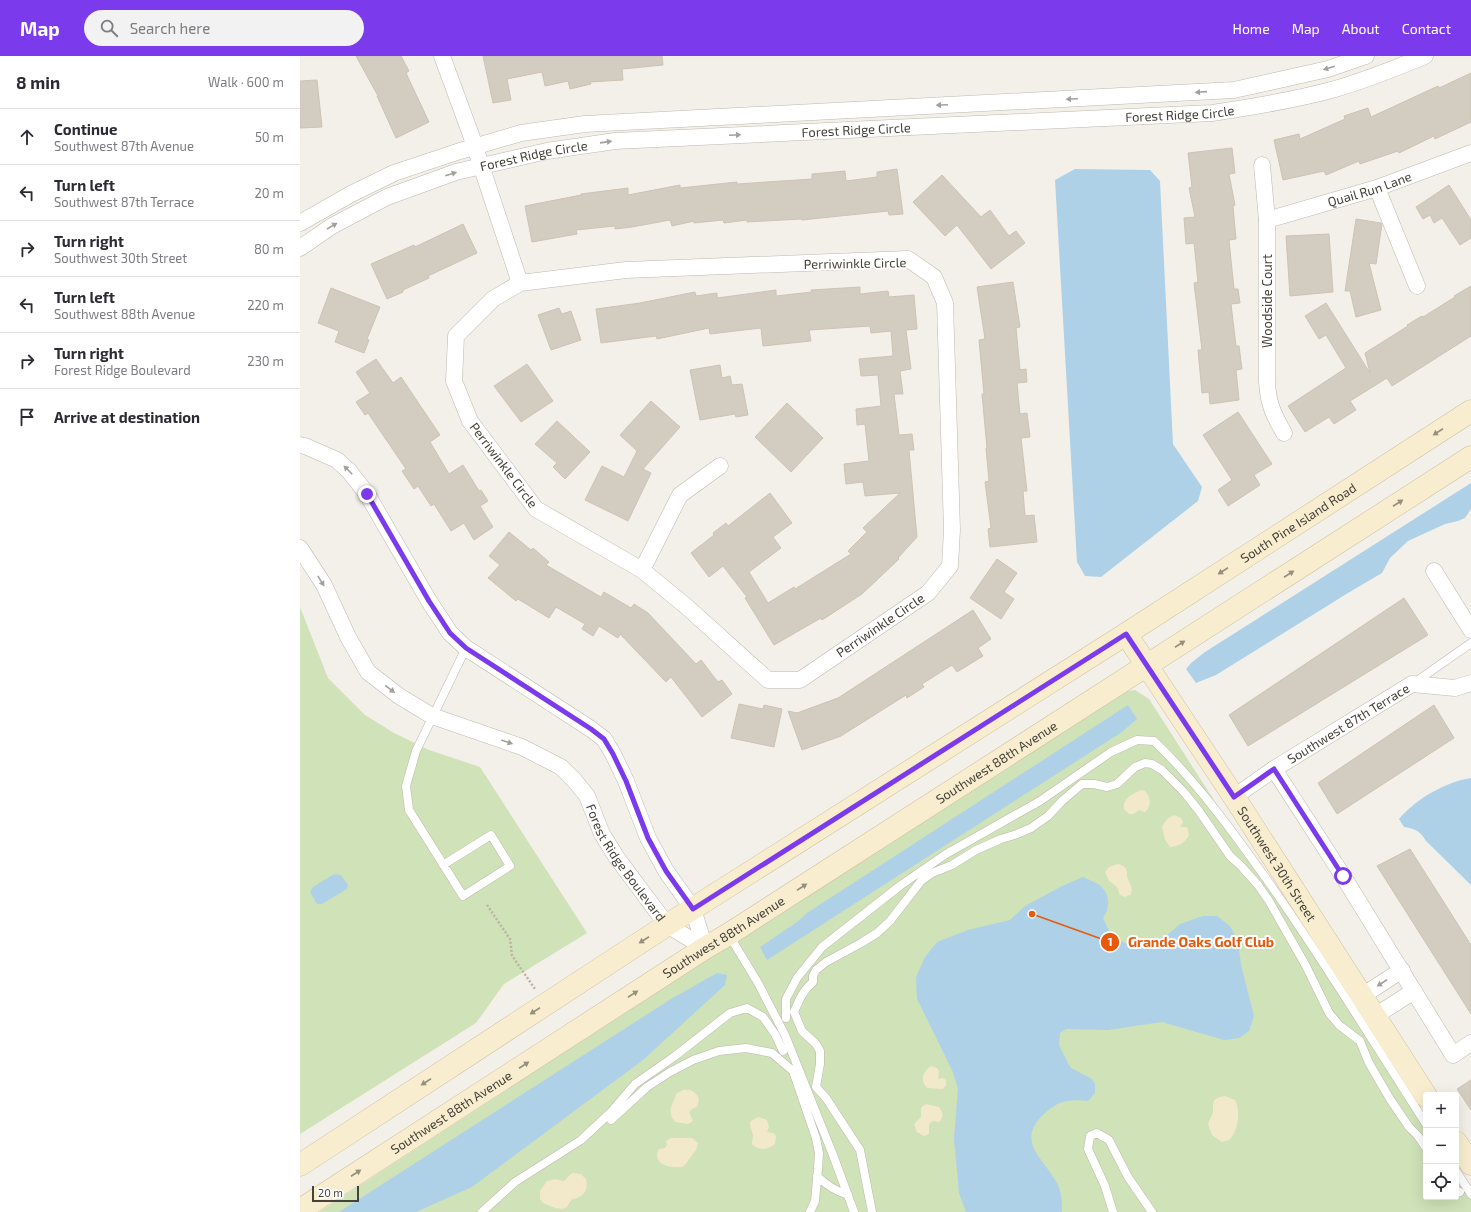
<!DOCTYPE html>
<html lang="en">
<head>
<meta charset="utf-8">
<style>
  body { margin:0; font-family:"Exo 2",sans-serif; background:#f2f2f3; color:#2b2b33 }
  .controls { position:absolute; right:12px; bottom:12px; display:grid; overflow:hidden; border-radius:4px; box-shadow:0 4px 16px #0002 }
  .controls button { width:36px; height:36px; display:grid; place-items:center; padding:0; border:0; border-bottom:1px solid #e1e1e2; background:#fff; color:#2b2b33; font:20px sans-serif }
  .scale { position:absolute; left:12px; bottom:10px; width:47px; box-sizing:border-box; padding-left:4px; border:2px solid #464139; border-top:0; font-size:11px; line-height:14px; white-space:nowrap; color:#464139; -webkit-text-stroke:3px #fff; paint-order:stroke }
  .stop { position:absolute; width:12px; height:12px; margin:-9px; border:3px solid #7c3aed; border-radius:50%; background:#fff }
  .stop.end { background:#7c3aed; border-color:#fff; box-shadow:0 1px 4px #0008 }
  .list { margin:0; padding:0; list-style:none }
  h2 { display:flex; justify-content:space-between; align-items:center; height:52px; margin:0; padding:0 16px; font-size:17px }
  h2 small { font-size:13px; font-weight:400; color:#7c7c81 }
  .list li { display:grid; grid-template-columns:26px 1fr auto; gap:12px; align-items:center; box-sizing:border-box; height:56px; padding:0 16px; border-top:1px solid #e1e1e2 }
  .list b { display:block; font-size:15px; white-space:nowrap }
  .list p { margin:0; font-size:13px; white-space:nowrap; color:#7c7c81 }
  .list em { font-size:13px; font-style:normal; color:#7c7c81 }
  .icon { flex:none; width:22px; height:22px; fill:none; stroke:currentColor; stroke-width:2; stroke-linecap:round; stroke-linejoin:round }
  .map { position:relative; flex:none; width:1171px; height:1156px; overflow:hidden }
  header { display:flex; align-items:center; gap:24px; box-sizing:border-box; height:56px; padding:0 20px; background:#7c3aed; color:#fff }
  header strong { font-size:19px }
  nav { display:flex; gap:22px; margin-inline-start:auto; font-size:14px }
  .search { width:280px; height:36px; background:#f2f2f3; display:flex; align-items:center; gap:10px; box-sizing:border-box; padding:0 14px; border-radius:22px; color:#7c7c81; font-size:15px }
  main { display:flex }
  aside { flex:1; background:#fff }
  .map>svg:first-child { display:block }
</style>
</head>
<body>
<header>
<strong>Map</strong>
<div class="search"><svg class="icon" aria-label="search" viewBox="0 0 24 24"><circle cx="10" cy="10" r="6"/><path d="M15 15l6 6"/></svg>Search here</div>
<nav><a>Home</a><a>Map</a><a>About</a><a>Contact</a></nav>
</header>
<main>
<aside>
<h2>8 min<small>Walk · 600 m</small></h2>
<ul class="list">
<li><svg class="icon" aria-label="ahead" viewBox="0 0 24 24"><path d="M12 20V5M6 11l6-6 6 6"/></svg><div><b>Continue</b><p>Southwest 87th Avenue</p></div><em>50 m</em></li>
<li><svg class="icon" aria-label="left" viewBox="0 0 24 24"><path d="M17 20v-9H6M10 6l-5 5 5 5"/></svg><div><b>Turn left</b><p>Southwest 87th Terrace</p></div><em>20 m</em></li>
<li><svg class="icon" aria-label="right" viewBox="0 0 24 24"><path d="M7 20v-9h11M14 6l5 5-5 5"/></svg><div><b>Turn right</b><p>Southwest 30th Street</p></div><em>80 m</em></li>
<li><svg class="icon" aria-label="left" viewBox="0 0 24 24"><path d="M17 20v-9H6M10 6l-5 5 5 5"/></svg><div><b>Turn left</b><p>Southwest 88th Avenue</p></div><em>220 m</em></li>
<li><svg class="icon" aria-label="right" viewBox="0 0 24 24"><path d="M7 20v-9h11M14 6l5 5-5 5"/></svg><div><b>Turn right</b><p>Forest Ridge Boulevard</p></div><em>230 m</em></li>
<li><svg class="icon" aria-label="arrive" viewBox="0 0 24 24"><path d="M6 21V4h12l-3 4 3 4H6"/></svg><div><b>Arrive at destination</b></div></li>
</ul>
</aside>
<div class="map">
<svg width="1171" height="1156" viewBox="0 0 1171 1156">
  <rect width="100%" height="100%" fill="#f3f0ea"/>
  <path fill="#cfe2b8" d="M 0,551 L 28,622 L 65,659 L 94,677 L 129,694 L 180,711 L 287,877 L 204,928 L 176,967 L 0,1078 Z
    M 835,634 L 849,643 L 1126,1074 L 1126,1141 L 1156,1141 L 1156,1121 L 1171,1144 L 1171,1156 L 19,1156 L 817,637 Z"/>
  <path fill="#f2e9cb" d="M 842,734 L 845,735 C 851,741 852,750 845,756 L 839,754 L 834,758 L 829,758 L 824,753 C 822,743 833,737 842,734 Z
    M 874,759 L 881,762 L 883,766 L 880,771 L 887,771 L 889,779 C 886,786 878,791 870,791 L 865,784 L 862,771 L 867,763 Z
    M 818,808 C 831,812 825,817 828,823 C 830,829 833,831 831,838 L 825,841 L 820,839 L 817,831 L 809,825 L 805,816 L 809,811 Z
    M 631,1010 L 637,1012 L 639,1015 L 638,1023 L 643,1022 L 646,1024 L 646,1029 L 643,1033 L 627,1032 L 623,1026 C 622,1019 625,1014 631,1010 Z
    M 383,1034 C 391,1033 397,1036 399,1044 L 397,1051 L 392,1053 L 389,1056 L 393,1065 L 388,1068 L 375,1066 C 366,1055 373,1049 376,1038 Z
    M 925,1040 L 935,1044 C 941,1055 938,1076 929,1084 L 922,1086 L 912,1079 L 908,1068 C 909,1064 912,1060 913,1056 C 913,1046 912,1042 925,1040 Z
    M 626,1048 L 639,1051 C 643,1056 644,1062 639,1066 L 633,1065 L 629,1068 L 629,1078 L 624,1080 L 617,1076 L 614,1068 L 621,1061 L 621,1052 Z
    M 459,1061 L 467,1064 L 469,1071 L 467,1076 L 473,1077 L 476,1080 L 475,1088 C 468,1094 459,1095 452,1088 C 452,1085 453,1082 453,1079 C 451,1069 445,1066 459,1061 Z
    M 371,1082 L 392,1082 L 397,1086 L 398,1088 L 396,1094 L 384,1110 C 374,1114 350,1109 359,1093 L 365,1092 L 367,1089 L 366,1085 Z
    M 272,1117 L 281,1118 L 286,1123 C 289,1134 283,1142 272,1143 L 267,1151 L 263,1153 L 255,1152 L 243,1147 L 240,1143 L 240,1135 L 247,1125 L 255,1123 L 264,1125 Z"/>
  <path fill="#aed1e8" d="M 775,113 L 850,114 L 860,125 L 873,388 L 902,431 L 898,445 L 801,521 L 785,520 L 777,506 L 755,124 Z
    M 1171,427 L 1171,453 L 1165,462 L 1158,465 L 1145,468 L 1108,485 L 1090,502 L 1082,517 L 1048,537 L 916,619 L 896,627 L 886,613 L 891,607 L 905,596 Z
    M 828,649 L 837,663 L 822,676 L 467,904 L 460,891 L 497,866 L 507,857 Z
    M 1171,722 L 1171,829 L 1126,785 C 1120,775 1116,773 1104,771 L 1099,763 C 1116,743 1145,726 1171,722 Z
    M 34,818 L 41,819 L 48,829 L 47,833 L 22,848 L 17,848 L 10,836 L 13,831 Z
    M 783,821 C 787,823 793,825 798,828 C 810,836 811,851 803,862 L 810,877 L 824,887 L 837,889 L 866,880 L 880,868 L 903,860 L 917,860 L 930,870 L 938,885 L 941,909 L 954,960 L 949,975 L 939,982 L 924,984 L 862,966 L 808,974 L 766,973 L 760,977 L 759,989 L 769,1009 L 771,1012 L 792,1023 L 795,1028 L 795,1037 L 788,1045 C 770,1043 760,1044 746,1056 C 713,1086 744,1101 758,1129 C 762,1138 762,1147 762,1156 L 666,1156 L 659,1137 L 654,1083 L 658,1032 L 652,1014 L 617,943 L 616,921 L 625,901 L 637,886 L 668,874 L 710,864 L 725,850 L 762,830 Z
    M 417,917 L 427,919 L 425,929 L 343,1004 L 172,1131 L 116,1156 L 39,1156 L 371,943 Z"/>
  <path fill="#d3ccc1" stroke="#cdc3b5" d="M 56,0 L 101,0 L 109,15 L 106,17 L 129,66 L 96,82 L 77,40 L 78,40 Z
    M 183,0 L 362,0 L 363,9 L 322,13 L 323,24 L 290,26 L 291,28 L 270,33 L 268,25 L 245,30 L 242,16 L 207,23 L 211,44 L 193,47 Z
    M 1171,17 L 1171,66 L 1135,83 L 1134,80 L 1099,97 L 1098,95 L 1060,108 L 1059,105 L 1026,119 L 1024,115 L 983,124 L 974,84 L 999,78 L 1000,83 L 1045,63 L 1044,60 L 1068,52 L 1071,61 L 1138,30 L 1139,32 Z
    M 17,24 L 22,71 L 0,72 L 0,25 Z
    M 932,92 L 935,117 L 929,118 L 935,149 L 933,150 L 936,183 L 929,184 L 934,233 L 938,233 L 940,247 L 931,248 L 936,290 L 939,290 L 942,313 L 936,314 L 939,344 L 910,348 L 909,336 L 902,337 L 898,294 L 902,294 L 894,227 L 898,226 L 894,187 L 886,188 L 884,162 L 895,161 L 889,132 L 892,131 L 888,97 Z
    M 597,113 L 603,158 L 589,159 L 588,155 L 502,164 L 501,163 L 447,166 L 447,164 L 424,167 L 423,164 L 394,167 L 394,165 L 372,170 L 370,164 L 332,171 L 315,173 L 315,170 L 276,174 L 277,178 L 232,186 L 225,150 L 281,139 L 281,138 L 328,132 L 328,139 L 380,129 L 380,132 L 437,126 L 437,128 L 512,123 L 512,118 L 545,115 L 546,125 L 577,121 L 577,116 Z
    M 642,119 L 681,161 L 690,154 L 709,180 L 716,175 L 725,187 L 691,213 L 657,169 L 645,180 L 613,146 Z
    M 1149,129 L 1171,164 L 1171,182 L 1160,189 L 1142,162 L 1134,167 L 1130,159 L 1123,163 L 1116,151 Z
    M 1056,163 L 1081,167 L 1082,168 L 1076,208 L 1069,207 L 1081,254 L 1056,261 L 1050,235 L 1045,235 Z
    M 163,168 L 177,197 L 128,220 L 129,222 L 103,234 L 103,236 L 87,243 L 71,208 L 114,189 L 115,191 Z
    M 1029,178 L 1033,236 L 990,240 L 986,180 Z
    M 713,226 L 720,271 L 716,272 L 720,314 L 726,313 L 727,326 L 717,327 L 720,358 L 727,357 L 730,381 L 721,382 L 727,435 L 723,435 L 725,460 L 734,459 L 737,486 L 690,491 L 688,473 L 691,472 L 685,426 L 689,425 L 686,392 L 687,392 L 682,338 L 684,338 L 679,284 L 685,283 L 677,231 Z
    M 1171,230 L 1171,280 L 1092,330 L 1087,322 L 1050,345 L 1056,354 L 1034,368 L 1029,361 L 1005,376 L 988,350 L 1046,312 L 1026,279 L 1019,283 L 1005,260 L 1026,247 L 1070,317 L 1065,297 L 1108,270 L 1107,269 L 1122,260 L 1123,261 L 1155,241 L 1154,240 Z
    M 560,231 L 560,238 L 588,235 L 589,241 L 614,239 L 617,273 L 606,274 L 611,313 L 600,315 L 603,338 L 594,338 L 599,379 L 612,378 L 614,394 L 609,394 L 617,481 L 598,502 L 599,503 L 562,538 L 522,564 L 521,562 L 474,589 L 445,542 L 447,541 L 423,510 L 409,521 L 391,497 L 414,479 L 413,477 L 426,467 L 428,470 L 470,437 L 492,467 L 473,481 L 481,492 L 449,516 L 468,547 L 494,531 L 495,533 L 551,498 L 548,495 L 567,476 L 563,472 L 600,437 L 565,440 L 563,426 L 546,428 L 544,408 L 569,405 L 565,368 L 557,369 L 556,353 L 581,350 L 578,319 L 561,320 L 559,303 L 593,300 L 591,275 L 571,277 L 570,270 L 509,274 L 511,285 L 463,290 L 461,272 L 410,278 L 409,272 L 357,283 L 356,280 L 301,287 L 296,253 L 340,247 L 395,236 L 396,240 L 417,237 L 417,242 L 476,234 L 476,240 L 512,236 L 511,234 Z
    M 31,232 L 80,251 L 67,283 L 69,284 L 64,297 L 35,286 L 39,275 L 18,267 Z
    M 259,252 L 262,258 L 271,255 L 281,284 L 251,294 L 238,259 Z
    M 76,303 L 93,327 L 101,321 L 140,379 L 130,386 L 149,418 L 163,409 L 179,435 L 181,434 L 188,445 L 180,450 L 193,471 L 174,484 L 164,467 L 151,475 L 134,448 L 131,450 L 118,430 L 114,433 L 102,415 L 106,413 L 68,357 L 65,359 L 56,346 L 70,337 L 56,316 Z
    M 227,308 L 253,345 L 221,366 L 194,330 Z
    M 420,309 L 422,322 L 430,320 L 432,329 L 442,328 L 448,359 L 436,361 L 435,358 L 400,364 L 390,314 Z
    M 351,345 L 380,371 L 343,413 L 351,417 L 328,465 L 285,444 L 302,410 L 324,421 L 337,395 L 320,379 Z
    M 487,347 L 523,382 L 491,416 L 455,381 Z
    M 938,356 L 972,408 L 954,419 L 960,429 L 928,450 L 918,434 L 932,424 L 903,379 Z
    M 257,365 L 290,396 L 265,423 L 253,411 L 257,407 L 235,388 Z
    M 209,476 L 231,494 L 233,492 L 249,506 L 246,509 L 301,541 L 304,536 L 331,552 L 334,548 L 348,557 L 396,608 L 401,604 L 418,626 L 422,624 L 432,638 L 402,661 L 371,621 L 366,626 L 320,578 L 318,582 L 299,570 L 293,580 L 282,573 L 285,568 L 256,551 L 249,562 L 218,543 L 216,545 L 188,522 L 200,509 L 189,500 Z
    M 697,503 L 717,517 L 704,536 L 714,543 L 701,563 L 670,542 Z
    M 1104,542 L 1128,579 L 948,690 L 929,659 Z
    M 673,554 L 691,583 L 678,592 L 683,600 L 657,616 L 652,609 L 622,628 L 624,631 L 607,642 L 606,639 L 541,680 L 502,694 L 488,655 L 497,657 L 538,642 Z
    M 439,648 L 463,653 L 464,649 L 482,653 L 474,691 L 431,682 Z
    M 1134,649 L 1154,682 L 1037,758 L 1018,727 Z
    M 1110,793 L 1171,889 L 1171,958 L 1077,810 Z
    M 1171,1024 L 1171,1054 L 1157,1033 Z"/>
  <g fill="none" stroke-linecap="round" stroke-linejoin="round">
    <defs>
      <path id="lane" d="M 1114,627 L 1171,587
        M 143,809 L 191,779 L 210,810 L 163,840 L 109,754 L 106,730 L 116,695 L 166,592
        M 429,879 L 458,927 L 485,979 L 533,1099 L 554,1156
        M 486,962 L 486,943 L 497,922 L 522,891 L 601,829 L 646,798 L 740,745 L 811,696 L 837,684 L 854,685 C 899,728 936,780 972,831 C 1026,908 1075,989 1126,1068
        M 311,1064 L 347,1031 L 370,1016 L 393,1004 L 419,995 L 446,992 L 472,997 L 493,1015 L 516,1082 L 519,1097 L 518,1113 L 515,1145 L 510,1156
        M 1156,1115 L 1171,1138
        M 517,1120 C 526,1129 536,1135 548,1139
        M 1156,1134 L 1160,1136
        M 182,1156 L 215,1126 L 281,1084 L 311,1056 L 335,1028 L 375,1000 L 430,957 L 447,952 L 463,961 L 475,978 L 483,995
        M 572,1156 L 560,1094 L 526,1042 L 516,1031 L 520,1008 L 520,995 L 516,988 L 502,975 L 494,956 C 499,944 503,934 513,926 L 513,920 L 516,914 L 526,906 L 561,887 L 577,877 L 590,865 L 621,825 L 632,817 L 652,809 L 676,794 L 701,783 L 717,778 L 731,772 L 748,760 L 762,745 L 782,728 L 794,728 L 807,731 L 817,728 L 835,711 L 845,707 L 852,708 L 862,714 L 883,735 L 899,755 L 930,800 L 941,810 L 958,829 L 969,845 L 1006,910 L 1029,957 L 1039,969 L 1060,985 L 1069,1007 L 1090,1043 L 1109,1071 L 1118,1080 L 1126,1092
        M 813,1156 L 805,1130 L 788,1093 L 790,1080 L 797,1077 L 809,1084 L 828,1121 L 852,1156"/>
      <g id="street">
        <path d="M 142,0 L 171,79 L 220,227"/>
        <path d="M 962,109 L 967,164 L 967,325 C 968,347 973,358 984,377"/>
        <path d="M 1077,132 L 1117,230"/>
        <path id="s1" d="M 967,164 L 1077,132 L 1171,97"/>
        <path d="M 0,167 L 51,138 L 94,117 L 160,95 L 221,77 L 285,68 L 934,34 L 1028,13 L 1066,0"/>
        <path id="s2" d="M 0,192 L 32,170 L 87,141 L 156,116 L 247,95 L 315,85 L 912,57 C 953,51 995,44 1035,33 C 1066,24 1096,12 1125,0"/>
        <path d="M 608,203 L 634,221 L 645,247 L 652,474 L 650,510 L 628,537 L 500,624 L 468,624 L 387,551 L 342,514 L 236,453 L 170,365 L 154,325 L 156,280 L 193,243 L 220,227 L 326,214 Z"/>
        <path d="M 0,389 L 5,390 L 37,404 L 49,415 L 67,438 L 129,545 L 150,577 L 166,592 L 291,673 L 304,683 L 313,698 L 326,725 L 348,782 L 366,815 L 393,853 L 405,892"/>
        <path id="s3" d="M 0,492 L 24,529 L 48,581 L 68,616 L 99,640 L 132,660 L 222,691 L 261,711 L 275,725 L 287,740 L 302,778 L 317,802 L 367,869 L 405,892"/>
        <path d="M 342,514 L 380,439 L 420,410"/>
        <path d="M 1134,515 L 1171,574"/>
        <path d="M 974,713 L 1043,820 L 1153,999 L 1171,987"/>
        <path id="s4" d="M 934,741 L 974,713 L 1112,628 L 1155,632 L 1171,627"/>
        <path d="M 1062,940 L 1102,914"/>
        <path d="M 1075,960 L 1114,935"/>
      </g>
      <g id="secondary">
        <path id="s5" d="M 826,578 L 938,747 L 1126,1040"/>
        <path d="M 1156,1086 L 1171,1108"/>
        <path id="s6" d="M 0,1109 L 367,869 L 826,578 L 1171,355"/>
        <path id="s7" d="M 0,1154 L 405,892 L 429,878 L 1171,401"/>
      </g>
    </defs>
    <use href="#lane" stroke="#bdb8ae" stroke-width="9"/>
    <use href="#street" stroke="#bdb8ae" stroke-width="17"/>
    <use href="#secondary" stroke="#cdc19f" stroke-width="23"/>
    <path stroke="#bdb3a1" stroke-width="2.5" stroke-dasharray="2 2" stroke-linecap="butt" d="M 187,849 L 210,883 L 212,899 L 215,904 L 235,933"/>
    <use href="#lane" stroke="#fff" stroke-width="8"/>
    <use href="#street" stroke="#fff" stroke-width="16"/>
    <use href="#secondary" stroke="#f8eecf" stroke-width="22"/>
  </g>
  <defs><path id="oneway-solid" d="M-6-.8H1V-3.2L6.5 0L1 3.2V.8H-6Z"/></defs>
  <g fill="#a2a09c">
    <use href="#oneway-solid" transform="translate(1029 12) rotate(164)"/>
    <use href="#oneway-solid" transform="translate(901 36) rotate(176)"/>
    <use href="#oneway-solid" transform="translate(772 43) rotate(177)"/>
    <use href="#oneway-solid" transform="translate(642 49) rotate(177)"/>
    <use href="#oneway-solid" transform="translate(435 79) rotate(-3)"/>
    <use href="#oneway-solid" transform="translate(306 86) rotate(-8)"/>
    <use href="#oneway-solid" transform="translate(151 118) rotate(-18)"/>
    <use href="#oneway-solid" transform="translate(32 170) rotate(-31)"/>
    <use href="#oneway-solid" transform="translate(48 414) rotate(-135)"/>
    <use href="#oneway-solid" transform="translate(21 525) rotate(58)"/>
    <use href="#oneway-solid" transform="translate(90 633) rotate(38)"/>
    <use href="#oneway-solid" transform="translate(207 686) rotate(19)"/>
    <use href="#oneway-solid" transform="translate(1082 927) rotate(147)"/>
  </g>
  <g fill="#968f7c">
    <use href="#oneway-solid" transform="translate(1138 376) rotate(147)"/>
    <use href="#oneway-solid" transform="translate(1098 447) rotate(-33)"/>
    <use href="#oneway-solid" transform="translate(923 515) rotate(147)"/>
    <use href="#oneway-solid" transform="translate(989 518) rotate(-33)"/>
    <use href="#oneway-solid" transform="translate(880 588) rotate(-33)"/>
    <use href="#oneway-solid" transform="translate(502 831) rotate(-33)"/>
    <use href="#oneway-solid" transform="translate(344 884) rotate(147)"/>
    <use href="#oneway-solid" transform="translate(333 938) rotate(-33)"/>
    <use href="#oneway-solid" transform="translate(235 955) rotate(147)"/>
    <use href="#oneway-solid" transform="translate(224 1009) rotate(-33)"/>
    <use href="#oneway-solid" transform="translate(126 1026) rotate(147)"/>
    <use href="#oneway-solid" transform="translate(56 1117) rotate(-33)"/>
  </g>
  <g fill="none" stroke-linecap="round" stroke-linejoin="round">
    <path stroke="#7c3aed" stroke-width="5" d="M 67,438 L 129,545 L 150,577 L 166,592 L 291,673 L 304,683 L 313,698 L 326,725 L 348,782 L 366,815 L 393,853 L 826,578 L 934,741 L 974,713 L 1043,820"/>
  </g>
  <g text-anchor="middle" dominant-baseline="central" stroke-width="4" stroke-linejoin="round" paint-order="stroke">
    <g font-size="13" fill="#464139" stroke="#fff">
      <text stroke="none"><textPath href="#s2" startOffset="902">Forest Ridge Circle</textPath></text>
      <text stroke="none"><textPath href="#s2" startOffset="578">Forest Ridge Circle</textPath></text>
      <text stroke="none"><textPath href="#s2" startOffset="254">Forest Ridge Circle</textPath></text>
      <text stroke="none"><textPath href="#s1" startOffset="107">Quail Run Lane</textPath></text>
      <text transform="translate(555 207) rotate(-1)">Perriwinkle Circle</text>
      <text transform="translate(967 245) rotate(-90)">Woodside Court</text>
      <text transform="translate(204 409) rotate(53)">Perriwinkle Circle</text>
      <text stroke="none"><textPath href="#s6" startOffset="1187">South Pine Island Road</textPath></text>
      <text transform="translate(580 569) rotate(-34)">Perriwinkle Circle</text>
      <text stroke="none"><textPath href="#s4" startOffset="136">Southwest 87th Terrace</textPath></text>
      <text stroke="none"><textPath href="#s7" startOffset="828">Southwest 88th Avenue</textPath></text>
      <text stroke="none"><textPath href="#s3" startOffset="475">Forest Ridge Boulevard</textPath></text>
      <text stroke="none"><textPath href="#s5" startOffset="275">Southwest 30th Street</textPath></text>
      <text stroke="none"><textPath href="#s7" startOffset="504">Southwest 88th Avenue</textPath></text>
      <text stroke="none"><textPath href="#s7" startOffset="180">Southwest 88th Avenue</textPath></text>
    </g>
  </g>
  <path fill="none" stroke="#e8590c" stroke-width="1.5" d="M732 858L810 886"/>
  <g fill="#e8590c" stroke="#fff" stroke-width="1.5">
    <circle cx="732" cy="858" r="4"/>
    <circle cx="810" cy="886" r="10"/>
  </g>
  <g font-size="12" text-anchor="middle" font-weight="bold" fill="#fff">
    <text x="810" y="890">1</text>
  </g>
  <g font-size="14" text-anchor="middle" font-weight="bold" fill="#e8590c" stroke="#fff" stroke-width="4" stroke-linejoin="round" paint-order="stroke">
    <text x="901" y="891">Grande Oaks Golf Club</text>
  </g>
</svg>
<div class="controls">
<button>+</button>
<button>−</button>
<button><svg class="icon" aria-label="locate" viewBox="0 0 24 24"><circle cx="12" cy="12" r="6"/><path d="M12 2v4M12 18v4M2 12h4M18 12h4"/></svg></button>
</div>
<div class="scale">20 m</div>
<div class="stop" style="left:1043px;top:820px"></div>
<div class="stop end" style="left:67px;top:438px"></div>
</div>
</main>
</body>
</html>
